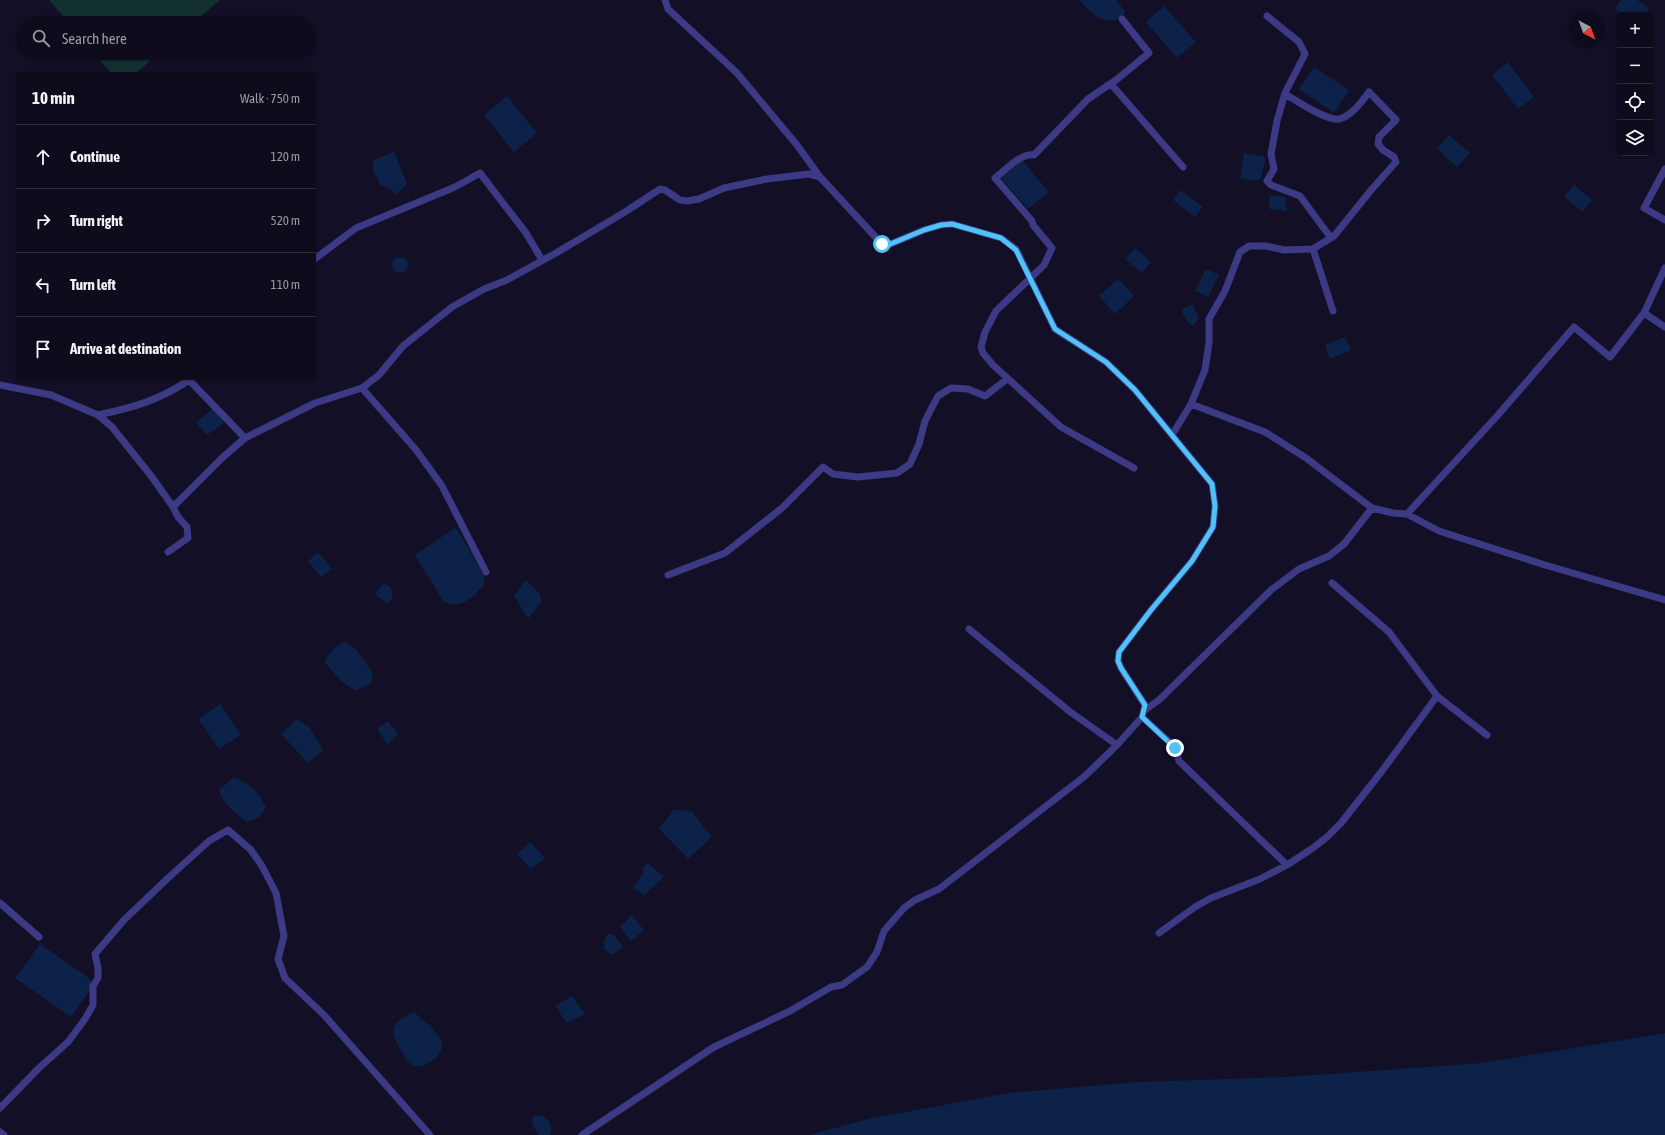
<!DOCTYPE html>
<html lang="en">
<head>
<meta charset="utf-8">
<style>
  body { margin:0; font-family:"Asap Condensed",sans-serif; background:#171425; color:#f1f3f6 }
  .controls { position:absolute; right:12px; top:12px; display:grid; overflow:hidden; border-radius:6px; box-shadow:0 1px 3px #0004 }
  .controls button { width:36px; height:36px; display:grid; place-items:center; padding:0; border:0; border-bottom:1px solid #2e2b3b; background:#0e0b1c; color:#f1f3f6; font:20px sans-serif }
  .compass { position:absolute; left:1569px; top:12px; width:36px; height:36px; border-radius:50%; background:#0e0b1c; box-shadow:0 1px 3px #0004; rotate:139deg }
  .stop { position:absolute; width:12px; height:12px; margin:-9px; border:3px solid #4fc3f7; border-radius:50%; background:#fff }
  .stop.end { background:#4fc3f7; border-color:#fff; box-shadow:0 1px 4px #0008 }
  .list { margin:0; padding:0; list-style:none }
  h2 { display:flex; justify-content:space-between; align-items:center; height:52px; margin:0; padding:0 16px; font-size:17px }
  h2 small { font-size:13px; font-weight:400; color:#9b9ba3 }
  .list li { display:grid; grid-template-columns:26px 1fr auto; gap:12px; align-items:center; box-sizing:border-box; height:64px; padding:0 16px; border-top:1px solid #2e2b3b }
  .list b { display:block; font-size:15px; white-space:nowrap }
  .list em { font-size:13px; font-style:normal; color:#9b9ba3 }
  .icon { flex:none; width:22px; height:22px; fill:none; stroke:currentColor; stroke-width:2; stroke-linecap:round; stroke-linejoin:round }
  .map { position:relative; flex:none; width:1665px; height:1135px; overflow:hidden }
  .search { position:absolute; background:#0e0b1c; box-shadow:0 1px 3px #0004; left:16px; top:16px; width:300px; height:44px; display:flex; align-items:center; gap:10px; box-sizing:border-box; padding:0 14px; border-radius:22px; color:#9b9ba3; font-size:15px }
  .panel { position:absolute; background:#0e0b1c; box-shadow:0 1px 3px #0004; left:16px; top:72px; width:300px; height:308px; border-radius:6px }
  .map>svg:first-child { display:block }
</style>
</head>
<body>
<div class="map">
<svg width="1665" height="1135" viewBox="0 0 1665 1135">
  <rect width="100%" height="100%" fill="#130f26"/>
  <path fill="#12302f" d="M 49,0 L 220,0 L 193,23 L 69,23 Z
    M 94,53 L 159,53 L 135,74 L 112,74 Z"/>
  <path fill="#0c2248" d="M 1079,0 L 1116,0 L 1125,11 C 1124,15 1121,18 1117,19 C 1101,26 1089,10 1079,0 Z
    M 1621,0 L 1637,0 L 1649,8 L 1645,15 L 1625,15 L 1615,9 Z
    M 1164,6 L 1196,42 L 1177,58 L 1146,22 Z
    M 1508,62 L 1534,97 L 1518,109 L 1492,75 Z
    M 1314,67 L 1349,90 L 1334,113 L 1299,89 Z
    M 507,96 L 537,133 L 514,152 L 484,115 Z
    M 1449,135 L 1470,153 L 1457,167 L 1437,149 Z
    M 394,152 L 407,184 L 395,195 L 390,189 L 380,185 L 373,170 L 373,160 Z
    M 1244,153 L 1266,157 L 1261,178 L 1254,181 L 1240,178 Z
    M 1022,160 L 1049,192 L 1028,209 L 1001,178 Z
    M 1574,185 L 1592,200 L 1583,212 L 1564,197 Z
    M 1181,190 L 1203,207 L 1195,217 L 1173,200 Z
    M 1270,195 L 1285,197 L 1287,211 L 1269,209 Z
    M 1135,248 L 1151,262 L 1142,273 L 1125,259 Z
    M392 265a8 8 0 1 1 16 0a8 8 0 1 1-16 0Z
    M 1206,269 L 1219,275 L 1208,297 L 1195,291 Z
    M 1118,279 L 1134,296 L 1115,314 L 1099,296 Z
    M 1192,304 L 1199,318 L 1193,326 L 1186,320 L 1181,310 Z
    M 1345,337 L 1351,350 L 1330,359 L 1325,345 Z
    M 213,408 L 224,423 L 207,435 L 196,423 Z
    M 456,527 L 484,576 L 484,585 C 471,598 462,610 443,601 L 415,555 Z
    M 318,552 L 332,569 L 321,577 L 308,561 Z
    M 526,580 L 540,594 L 541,602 L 528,619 L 514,596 Z
    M 383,583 L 391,587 L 393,598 L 387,603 L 375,594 Z
    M 345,641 L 356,649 L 373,673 L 371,683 L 356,691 L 342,682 L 324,662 L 333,649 Z
    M 220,704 L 241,735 L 219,749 L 198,719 Z
    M 297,719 L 310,728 L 323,750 L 308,763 L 281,734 Z
    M 388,721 L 398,734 L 388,745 L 377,729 Z
    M 234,777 C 251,784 257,791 266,807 C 261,816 257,820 247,822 C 235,813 223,805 219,790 Z
    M 674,809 L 692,812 L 712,837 L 688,859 L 659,829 Z
    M 530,842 L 545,858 L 531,869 L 517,854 Z
    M 648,863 L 664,877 L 644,895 L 633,888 L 644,872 L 643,868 Z
    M 632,915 L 644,930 L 631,941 L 620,927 Z
    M 607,934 L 613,934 L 622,945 L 622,948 L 611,955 L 604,949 L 604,942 Z
    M 40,944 L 90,979 L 93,986 L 71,1017 L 15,978 Z
    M 572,996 L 585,1014 L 567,1023 L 555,1006 Z
    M 414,1012 C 422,1019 439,1032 442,1043 C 445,1054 423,1071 412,1065 C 408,1063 404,1055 401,1051 C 388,1028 391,1023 414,1012 Z
    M 1665,1033 L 1665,1135 L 809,1135 L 868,1119 L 1009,1093 L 1139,1082 L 1286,1077 L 1483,1063 Z
    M 541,1115 C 550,1120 554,1126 550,1135 L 539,1135 L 532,1124 L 533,1117 Z"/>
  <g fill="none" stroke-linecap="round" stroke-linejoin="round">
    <path stroke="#3d3a85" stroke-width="7" d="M 1267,16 L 1299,42 L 1305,54 L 1285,93 L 1277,121 L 1271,154 L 1274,169 L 1267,181 L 1271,185 L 1300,196 L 1331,238
      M 1122,19 L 1149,53 L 1116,80 L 1088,99 L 1034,155 C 1020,153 1006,170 995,178 L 1032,221 L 1033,225 L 1052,248 L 1044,265 L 996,311 L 985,332 L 981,347 L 983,353 L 993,365 L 1061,427 L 1134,468
      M 1111,84 L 1183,167
      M 1665,169 L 1644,208 L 1665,220
      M 1313,249 L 1333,311
      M 316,258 L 356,228 L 455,187 L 480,173 L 526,233 L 542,260
      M 1644,313 L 1665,268
      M 0,385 L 51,395 L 98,415 L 112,427 L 152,477 L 173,507 L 178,517 L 187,527 L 188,538 L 168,552
      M 362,388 L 379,375 L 403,346 L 452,307 L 484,289 L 507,280 L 556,253 L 625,212 L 660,189 L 665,190 L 680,200 L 687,201 L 699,199 L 724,188 L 767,179 L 809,174 L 820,177
      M 1191,404 L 1265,432 L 1306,458 L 1372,508 L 1393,513 L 1407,514 L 1439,531 L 1545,565 L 1665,600
      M 98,415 C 132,408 160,400 189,380 L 245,438
      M 1172,435 L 1191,404 L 1205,370 L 1209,343 L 1209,319 L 1225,291 L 1240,252 L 1249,246 L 1266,246 L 1284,250 L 1313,249 L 1334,236 L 1372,189 L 1396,162 L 1394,157 L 1383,150 L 1378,144 L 1379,137 L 1396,120 L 1369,92 C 1362,101 1352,116 1339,119 C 1326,121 1297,101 1285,94
      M 173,507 L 222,458 L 245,438 L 315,403 L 362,388 L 417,451 L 442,486 L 486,572
      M 1407,514 L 1498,415 L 1574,327 L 1610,357 L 1644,313 L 1665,327
      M 668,575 L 725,553 L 782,508 L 823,467 L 833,474 L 858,477 L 897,473 L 910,464 L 919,444 L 925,421 L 938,396 L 951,388 L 968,389 L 985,396 L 1007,379
      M 1332,583 L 1389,632 L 1437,696 L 1487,735
      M 969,629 L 1069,711 L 1117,745
      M 1145,710 L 1159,700 L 1271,590 L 1299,569 L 1329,556 L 1344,544 L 1372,508
      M 1142,717 L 1175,747 L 1179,761 L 1287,865
      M 0,903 L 39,937
      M 1159,933 L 1195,907 L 1211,898 L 1260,879 L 1287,865 L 1313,848 L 1327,837 L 1341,823 L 1382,771 L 1437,696
      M 0,1108 L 39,1068 L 68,1042 L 85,1019 L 93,1005 L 93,986 L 98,978 L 98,968 L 95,954 L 124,920 L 168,878 L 209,841 L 228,830 L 251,850 L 262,866 L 276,893 L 284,936 L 278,959 L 285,978 L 324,1015 L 430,1135
      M 0,1132 L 4,1135
      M 582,1135 L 714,1047 L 790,1011 L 831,987 L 842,985 L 867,967 L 877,952 L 884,931 L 904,908 L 915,900 L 939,889 L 1085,776 L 1117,745 L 1142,717 L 1145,705 L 1121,668 L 1118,661 L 1119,652 L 1151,610 L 1192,561 L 1213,527 L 1215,506 L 1212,484 L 1135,390 L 1106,362 L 1055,329 L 1016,249 L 1001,238 L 952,224 L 941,225 L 924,230 L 888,245 L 882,244 L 820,177 L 797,145 L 737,73 L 668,9 L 665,0"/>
  </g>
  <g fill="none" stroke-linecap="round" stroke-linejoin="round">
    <path stroke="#4fc3f7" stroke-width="5" d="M 882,244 L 888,245 L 924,230 L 941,225 L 952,224 L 1001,238 L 1016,250 L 1055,329 L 1106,362 L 1135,390 L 1212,484 L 1215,506 L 1213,527 L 1192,561 L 1151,610 L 1119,652 L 1118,661 L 1121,668 L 1145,705 L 1142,717 L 1175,748"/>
  </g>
</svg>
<div class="controls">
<button>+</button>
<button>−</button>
<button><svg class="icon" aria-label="locate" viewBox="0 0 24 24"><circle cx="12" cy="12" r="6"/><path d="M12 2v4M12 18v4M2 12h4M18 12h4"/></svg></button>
<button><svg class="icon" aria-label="layers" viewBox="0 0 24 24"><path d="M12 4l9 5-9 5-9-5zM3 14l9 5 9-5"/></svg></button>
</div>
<svg class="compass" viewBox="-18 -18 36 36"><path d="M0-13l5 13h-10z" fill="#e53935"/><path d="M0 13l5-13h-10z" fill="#9b9ba3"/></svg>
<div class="stop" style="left:882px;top:244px"></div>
<div class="stop end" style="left:1175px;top:748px"></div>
<div class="search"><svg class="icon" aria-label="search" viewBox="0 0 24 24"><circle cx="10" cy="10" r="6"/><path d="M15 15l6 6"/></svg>Search here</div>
<section class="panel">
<h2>10 min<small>Walk · 750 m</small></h2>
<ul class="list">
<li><svg class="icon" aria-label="ahead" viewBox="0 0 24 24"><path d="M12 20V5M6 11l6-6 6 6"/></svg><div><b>Continue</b></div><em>120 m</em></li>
<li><svg class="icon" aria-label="right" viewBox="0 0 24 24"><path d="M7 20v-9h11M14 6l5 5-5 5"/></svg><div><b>Turn right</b></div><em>520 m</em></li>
<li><svg class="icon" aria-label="left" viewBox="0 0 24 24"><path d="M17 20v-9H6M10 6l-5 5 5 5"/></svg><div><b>Turn left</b></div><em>110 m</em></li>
<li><svg class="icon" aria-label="arrive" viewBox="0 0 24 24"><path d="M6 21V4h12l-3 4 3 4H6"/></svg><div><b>Arrive at destination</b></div></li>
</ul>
</section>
</div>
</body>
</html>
